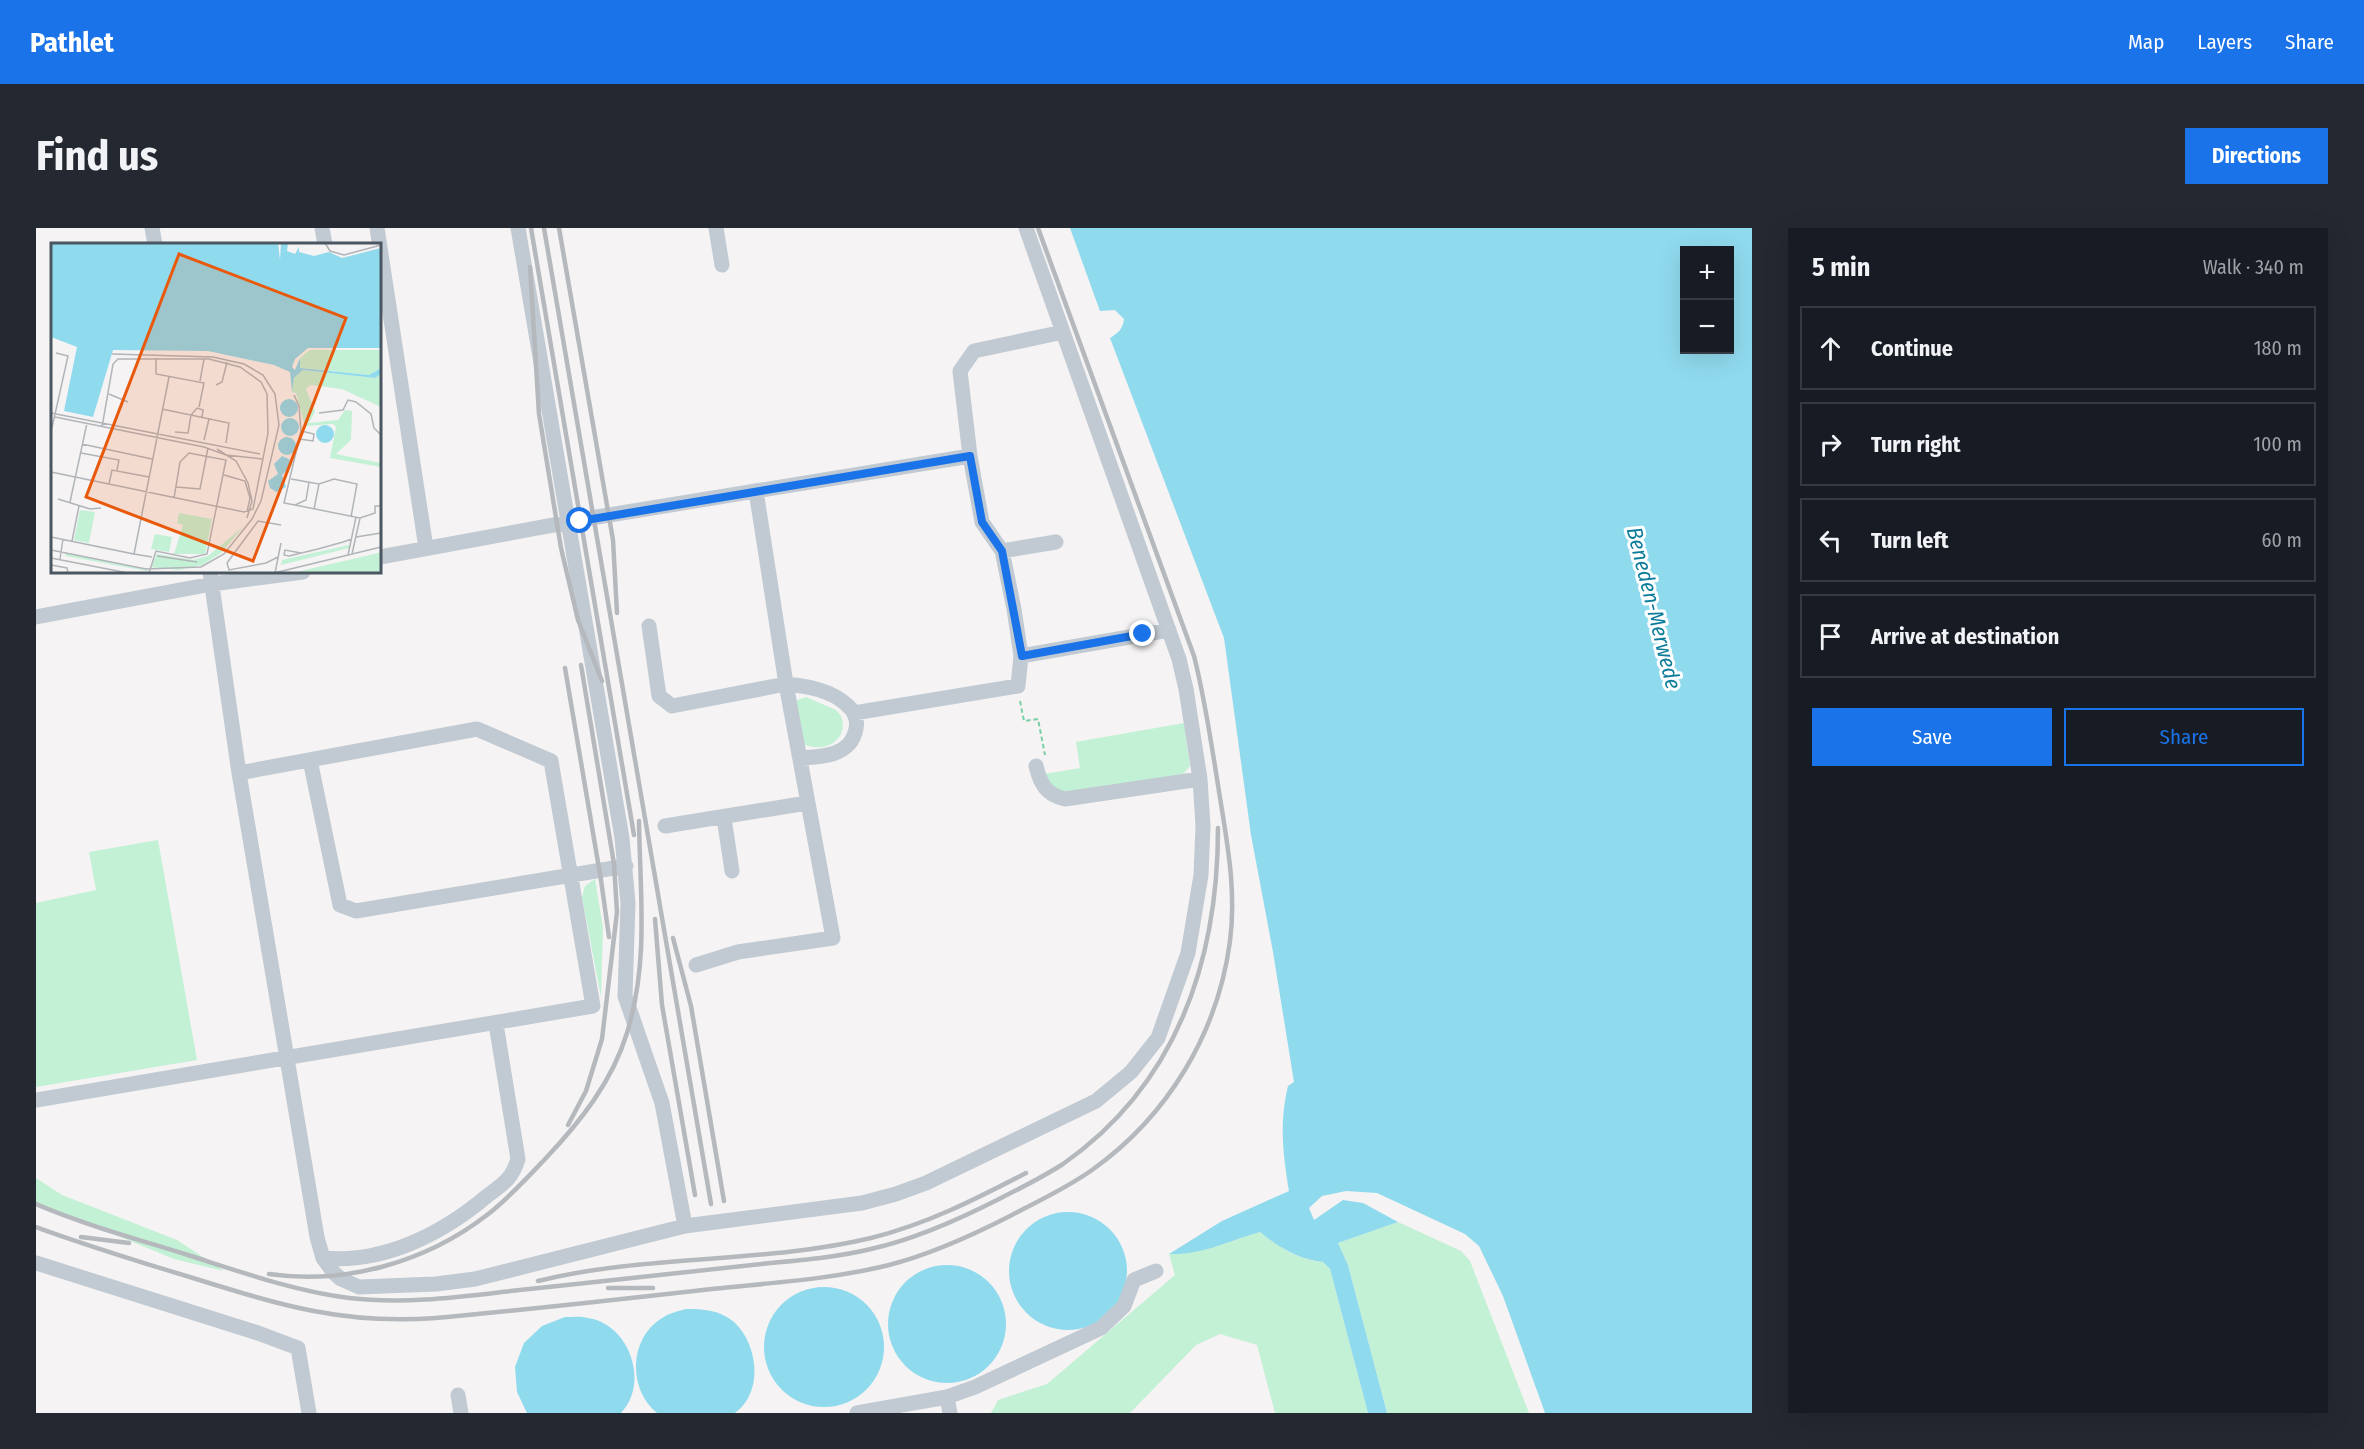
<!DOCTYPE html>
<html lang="en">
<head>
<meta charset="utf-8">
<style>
  body { margin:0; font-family:"Fira Sans Condensed",sans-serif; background:#242831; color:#f1f3f6 }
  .controls { position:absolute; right:18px; top:18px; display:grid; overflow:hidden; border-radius:0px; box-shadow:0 6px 24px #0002 }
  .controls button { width:54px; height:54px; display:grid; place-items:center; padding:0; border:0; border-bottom:2px solid #363941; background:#171b24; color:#f1f3f6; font:30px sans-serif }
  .stop { position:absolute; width:18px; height:18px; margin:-14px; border:4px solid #1a73e8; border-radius:50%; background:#fff }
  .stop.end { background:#1a73e8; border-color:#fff; box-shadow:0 2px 6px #0008 }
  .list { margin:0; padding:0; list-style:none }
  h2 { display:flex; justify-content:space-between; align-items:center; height:78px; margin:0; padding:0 24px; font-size:26px }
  h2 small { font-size:20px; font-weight:400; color:#9ea1a6 }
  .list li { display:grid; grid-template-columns:39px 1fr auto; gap:18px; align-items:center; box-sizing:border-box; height:84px; margin:0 12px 12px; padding:0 12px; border:2px solid #363941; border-radius:0px }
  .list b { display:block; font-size:22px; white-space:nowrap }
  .list em { font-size:20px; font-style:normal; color:#9ea1a6 }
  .actions { display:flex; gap:12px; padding:18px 24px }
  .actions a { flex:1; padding:14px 0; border:2px solid #1a73e8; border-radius:0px; text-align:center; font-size:21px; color:#1a73e8 }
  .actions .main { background:#1a73e8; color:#fff }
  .icon { flex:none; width:33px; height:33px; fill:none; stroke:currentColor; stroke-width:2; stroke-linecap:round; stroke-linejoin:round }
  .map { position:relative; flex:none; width:1716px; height:1185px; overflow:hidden; border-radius:0px }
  header { display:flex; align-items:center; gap:36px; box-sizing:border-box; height:84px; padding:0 30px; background:#1a73e8; color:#fff }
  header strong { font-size:28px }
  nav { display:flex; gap:33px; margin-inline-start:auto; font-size:21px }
  .intro { display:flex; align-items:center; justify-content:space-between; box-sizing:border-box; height:144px; padding:0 36px }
  h1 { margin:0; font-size:42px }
  .button { padding:15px 27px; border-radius:0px; background:#1a73e8; color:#fff; font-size:21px; font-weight:700 }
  main { display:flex; gap:36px; padding:0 36px }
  aside { flex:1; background:#171b24; border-radius:0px; box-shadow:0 6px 24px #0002 }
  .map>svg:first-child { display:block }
</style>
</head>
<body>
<header>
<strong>Pathlet</strong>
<nav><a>Map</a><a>Layers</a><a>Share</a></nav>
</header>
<div class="intro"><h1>Find us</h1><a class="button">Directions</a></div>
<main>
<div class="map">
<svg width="1716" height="1185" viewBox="0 0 1716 1185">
  <rect width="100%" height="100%" fill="#f5f3f3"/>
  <path fill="#c3f1d5" d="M 770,469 L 800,482 L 805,488 C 814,513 786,527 766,515 L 759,473 Z
    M 1148,495 L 1154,538 L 1148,545 L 1142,548 C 1119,552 1042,570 1024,563 C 1015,559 1012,554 1008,546 L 1044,540 L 1040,514 Z
    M 122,612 L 161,832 L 0,859 L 0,675 L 60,662 L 53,624 Z
    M 559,651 L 567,700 L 565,769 L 546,669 L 549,658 Z
    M 0,950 L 26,967 L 141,1012 L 188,1043 L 138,1031 L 0,974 Z
    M 1362,994 L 1425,1023 L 1434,1033 L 1493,1185 L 1351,1185 L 1312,1037 L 1302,1015 Z
    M 1224,1004 C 1242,1019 1264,1033 1287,1034 L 1294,1041 L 1332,1185 L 1239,1185 L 1221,1117 L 1184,1106 L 1160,1117 L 1094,1185 L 955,1185 L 962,1172 L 1011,1156 L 1139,1047 L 1133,1026 C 1166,1026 1193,1013 1224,1004 Z"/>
  <path fill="#90daee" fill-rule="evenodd" d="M 1034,0 L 1716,0 L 1716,1185 L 1509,1185 L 1467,1068 L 1443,1018 L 1429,1006 L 1341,965 L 1310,963 L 1286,968 L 1273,980 L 1278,992 L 1307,972 L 1327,975 L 1362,994 L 1302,1015 L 1312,1037 L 1351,1185 L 1332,1185 L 1294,1041 L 1287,1034 C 1263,1032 1242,1019 1224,1004 C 1192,1013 1167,1027 1133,1026 L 1186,993 L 1253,963 C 1247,926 1243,896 1252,858 L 1258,854 L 1237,724 L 1215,607 L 1188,410 L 1074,110 C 1082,105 1087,101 1088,91 L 1079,82 L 1064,83 ZM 1694,22 L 1694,122 L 1648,122 L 1648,22 Z
    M973 1043a59 59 0 1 1 118 0a59 59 0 1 1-118 0Z
    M852 1096a59 59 0 1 1 118 0a59 59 0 1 1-118 0Z
    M728 1119a60 60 0 1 1 120 0a60 60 0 1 1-120 0Z
    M 650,1081 C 667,1081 684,1082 698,1094 C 722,1116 728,1164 699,1185 L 621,1185 C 591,1161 593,1108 628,1089 C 634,1085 643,1083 650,1081 Z
    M 529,1089 C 537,1089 545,1088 552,1090 C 587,1095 607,1138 595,1169 C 593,1175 589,1180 585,1185 L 491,1185 L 481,1164 L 479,1139 L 488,1115 L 506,1098 Z"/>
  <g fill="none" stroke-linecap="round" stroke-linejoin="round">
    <path stroke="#7ad0a6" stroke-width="2" stroke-dasharray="4.5 3" stroke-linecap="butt" d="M 984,473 L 988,493 L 1002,491 L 1009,527"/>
    <path stroke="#c1cad2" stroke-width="15" d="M 116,0 L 119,16
      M 286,0 L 289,16
      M 341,0 L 390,320
      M 482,0 L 586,610 L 592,675 L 589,768 L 626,875 L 649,998
      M 680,0 L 686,37
      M 966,323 L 1020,314
      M 344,329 L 561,289 L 934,228
      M 174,344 L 203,545 L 281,1009 L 287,1030 L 298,1045 L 305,1051 L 323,1059 L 400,1056 L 439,1051 L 649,998 L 826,975 L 860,966 L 890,955 L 1060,873 L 1095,844 L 1122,810 L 1152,725 L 1165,647 L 1167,598 L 1164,551 L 1150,461 L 1143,431 L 990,0
      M 0,389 L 176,356 L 267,344
      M 613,398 L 623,468 L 636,478 L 750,456 C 771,458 795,462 811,477 C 818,483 822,492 820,501 C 815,528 786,529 764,530
      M 985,428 L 1133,402
      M 818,485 L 982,458 L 985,428 L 978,381 L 966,323 L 946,294 L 934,228 L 924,143 L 938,123 L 1027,104
      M 274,532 L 304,677 L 320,683 L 590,638
      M 1000,538 C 1004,555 1010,567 1029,571 L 1164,551
      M 688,590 L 696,643
      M 629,598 L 771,575
      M 660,737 L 702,724 L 797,710 L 750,456 L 720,263
      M 0,872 L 557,778 L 515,533 L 441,501 L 203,545
      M 287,1030 C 347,1036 406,1006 451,968 C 467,956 476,951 482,931 L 460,796
      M 0,1035 L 222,1105 L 262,1120 L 273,1185
      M 422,1167 L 425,1185
      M 911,1169 L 914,1185
      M 821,1185 L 911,1169 L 939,1159 L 1065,1100 L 1088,1078 L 1098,1052 L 1120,1043"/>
    <path stroke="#b5b8bd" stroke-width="4.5" d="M 495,0 L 598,607
      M 508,0 L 675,976
      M 523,0 L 577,312 L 581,385
      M 494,39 L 503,186 L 525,320 L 542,392 L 566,453
      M 529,440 L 565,652 L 573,709
      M 619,691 L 626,777 L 659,967
      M 637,710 L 655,778 L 688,973
      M 532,897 L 550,863 L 566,811 L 581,684 L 578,636 L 545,437
      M 0,976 C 49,997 101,1011 152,1027 C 205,1044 258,1063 313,1070 C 365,1076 415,1070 466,1064 C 509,1059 553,1055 596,1050 C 642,1045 688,1040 734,1035 C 767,1032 802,1029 835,1021 C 880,1011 922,992 963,971 C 985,960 1007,949 1027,936 C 1140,857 1182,734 1182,600
      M 0,999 C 52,1018 104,1034 157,1050 C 244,1077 307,1097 400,1090 C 489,1082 578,1072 667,1062 C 729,1055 793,1052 853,1037 C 896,1026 935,1008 974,988 C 1002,973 1031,960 1056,942 C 1132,888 1182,805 1194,713 C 1201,660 1190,609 1182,557 C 1175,514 1169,471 1158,428 L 1002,0
      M 45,1009 L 93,1015
      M 233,1046 C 310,1057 390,1034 451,987 C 473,970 491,950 510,930 C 544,894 576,854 591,805 C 613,733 604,667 603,593
      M 502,1053 C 611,1026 726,1036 835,1010 C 891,996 940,971 990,945
      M 572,1060 L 617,1060"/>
  </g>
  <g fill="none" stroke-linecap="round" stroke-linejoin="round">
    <path stroke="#1a73e8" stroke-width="8" d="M 544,293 L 934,228 L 946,294 L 966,323 L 986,428 L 1107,406"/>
  </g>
  <g text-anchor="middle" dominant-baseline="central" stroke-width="6" stroke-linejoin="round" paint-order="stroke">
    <g font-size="22" font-style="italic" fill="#0c7c9b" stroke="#fff">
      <text transform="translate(1618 380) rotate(76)">Beneden-Merwede</text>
    </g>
  </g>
  <g transform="translate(15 15)">
    <rect width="330" height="330" fill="#f5f3f3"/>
    <path d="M 259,107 L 330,107 L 330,125 L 318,132 L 249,125 L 249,115 ZM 252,127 L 324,135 L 330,131 L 330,164 L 291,146 L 259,142 L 255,146 L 264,169 L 258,180 L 287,177 L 294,167 L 301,168 L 300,197 L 285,211 L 330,220 L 330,224 L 279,215 L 285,184 L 282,181 L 254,183 L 245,150 L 241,149 L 243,135 ZM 29,267 L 44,269 L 38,300 L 23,297 ZM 128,270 L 161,276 L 154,311 L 123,311 L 132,282 L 126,280 ZM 192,284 L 170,310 L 151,322 L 128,327 L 100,324 L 106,311 L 142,317 L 157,313 ZM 104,291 L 121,294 L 118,309 L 100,306 ZM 298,302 L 298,305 L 230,322 L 231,317 ZM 330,309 L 330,330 L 241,330 L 319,312 ZM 14,310 L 97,327 L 96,328 L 15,313 Z" fill="#c3f1d5"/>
    <path d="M 0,0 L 227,0 L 229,17 L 230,0 L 237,0 L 236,8 L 244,11 L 248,4 L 248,9 L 263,13 L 278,9 L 291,15 L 330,5 L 330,105 L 257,105 L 244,116 L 241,124 L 244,127 L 249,115 L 249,125 L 318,132 L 330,125 L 330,131 L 324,135 L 252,127 L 243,135 L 241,149 L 239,129 L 223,122 L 157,108 L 62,107 L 42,174 L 13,168 L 26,104 L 0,94 ZM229 165a9 9 0 1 1 18 0a9 9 0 1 1-18 0ZM230 184a9 9 0 1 1 18 0a9 9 0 1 1-18 0ZM265 191a9 9 0 1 1 18 0a9 9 0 1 1-18 0ZM227 203a9 9 0 1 1 18 0a9 9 0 1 1-18 0ZM 231,213 L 238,216 L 241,222 L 231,232 L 235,244 L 225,249 L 219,245 L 217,238 L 227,231 L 223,221 Z" fill="#90daee"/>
    <path fill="none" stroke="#b1b4b9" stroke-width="1.5" d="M 274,0 L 279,8 L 293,12 L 330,2M 105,115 L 105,131 L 153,140 L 148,164M 149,138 L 153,116M 165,142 L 171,139 L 176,119M 58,151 L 77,159M 243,152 L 248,163 L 250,188 L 233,260 L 244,262M 111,166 L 178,180 L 175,200M 0,170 L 209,211M 268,170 L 292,167 L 297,157 L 305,159 L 320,171 L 323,185 L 330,192M 4,174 L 153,204 L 175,212 L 211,216M 0,189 L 17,113 L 5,110M 124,189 L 137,190 L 140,172 L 146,165 L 152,167 L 151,175M 248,196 L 262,198 L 263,191 L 250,188M 153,197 L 158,176M 31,201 L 101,216M 166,206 L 185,218 L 197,240 L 201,258 L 196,275M 30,210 L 68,217 L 66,227M 0,229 L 193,269 L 202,266 L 217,190 L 216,151 L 210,139 L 189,124 L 158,116 L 67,116 L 62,121 L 51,184M 173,232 L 194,238 L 199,255 L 196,269M 240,236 L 268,241 L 283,236 L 306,241 L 300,274M 258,239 L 255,257 L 244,262 L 309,275 L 324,270 L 324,263 L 330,263M 58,241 L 61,227 L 98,234M 125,244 L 149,246 L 157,205M 7,256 L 39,266 L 50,265M 19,259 L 36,180M 263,266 L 268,241M 0,294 L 83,311 L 118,134M 305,294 L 330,290M 21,298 L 28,263M 0,307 L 95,326 L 150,324 L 173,311 L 201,276 L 210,258 L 228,182 L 224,151 L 212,132 L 193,121 L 162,114 L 61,111M 250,310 L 234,307 L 233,312 L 238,313 L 267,306 L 292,299 L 301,296M 83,311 L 101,314M 301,311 L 309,275M 297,312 L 305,274M 106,313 L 146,319M 227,314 L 215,320 L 178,327 L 176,320 L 207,278 L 230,282M 0,315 L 77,330M 9,316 L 12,296M 0,322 L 16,325 L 17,330M 98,330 L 105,308 L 139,315 L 156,311 L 175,217 L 138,210 L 129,219 L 123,255M 223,330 L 330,304M 224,330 L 230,300"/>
    <path fill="#e8590c" fill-opacity="0.15" stroke="#e8590c" stroke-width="3" d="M 128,11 L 295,75 L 202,318 L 35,254 Z"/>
    <rect width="330" height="330" fill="none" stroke="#4a5661" stroke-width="3"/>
  </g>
</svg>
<div class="controls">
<button>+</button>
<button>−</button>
</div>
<div class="stop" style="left:544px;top:293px"></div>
<div class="stop end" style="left:1107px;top:406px"></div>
</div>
<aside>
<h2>5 min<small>Walk · 340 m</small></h2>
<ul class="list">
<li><svg class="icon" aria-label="ahead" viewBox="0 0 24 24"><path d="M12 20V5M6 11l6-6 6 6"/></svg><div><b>Continue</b></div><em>180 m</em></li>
<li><svg class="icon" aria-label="right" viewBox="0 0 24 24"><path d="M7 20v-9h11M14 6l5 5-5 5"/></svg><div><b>Turn right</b></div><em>100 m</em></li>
<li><svg class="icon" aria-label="left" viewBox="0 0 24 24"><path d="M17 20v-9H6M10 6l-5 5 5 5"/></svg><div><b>Turn left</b></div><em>60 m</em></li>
<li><svg class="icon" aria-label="arrive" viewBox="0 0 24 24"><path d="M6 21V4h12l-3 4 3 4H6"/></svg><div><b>Arrive at destination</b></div></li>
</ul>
<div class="actions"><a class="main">Save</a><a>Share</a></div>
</aside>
</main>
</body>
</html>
